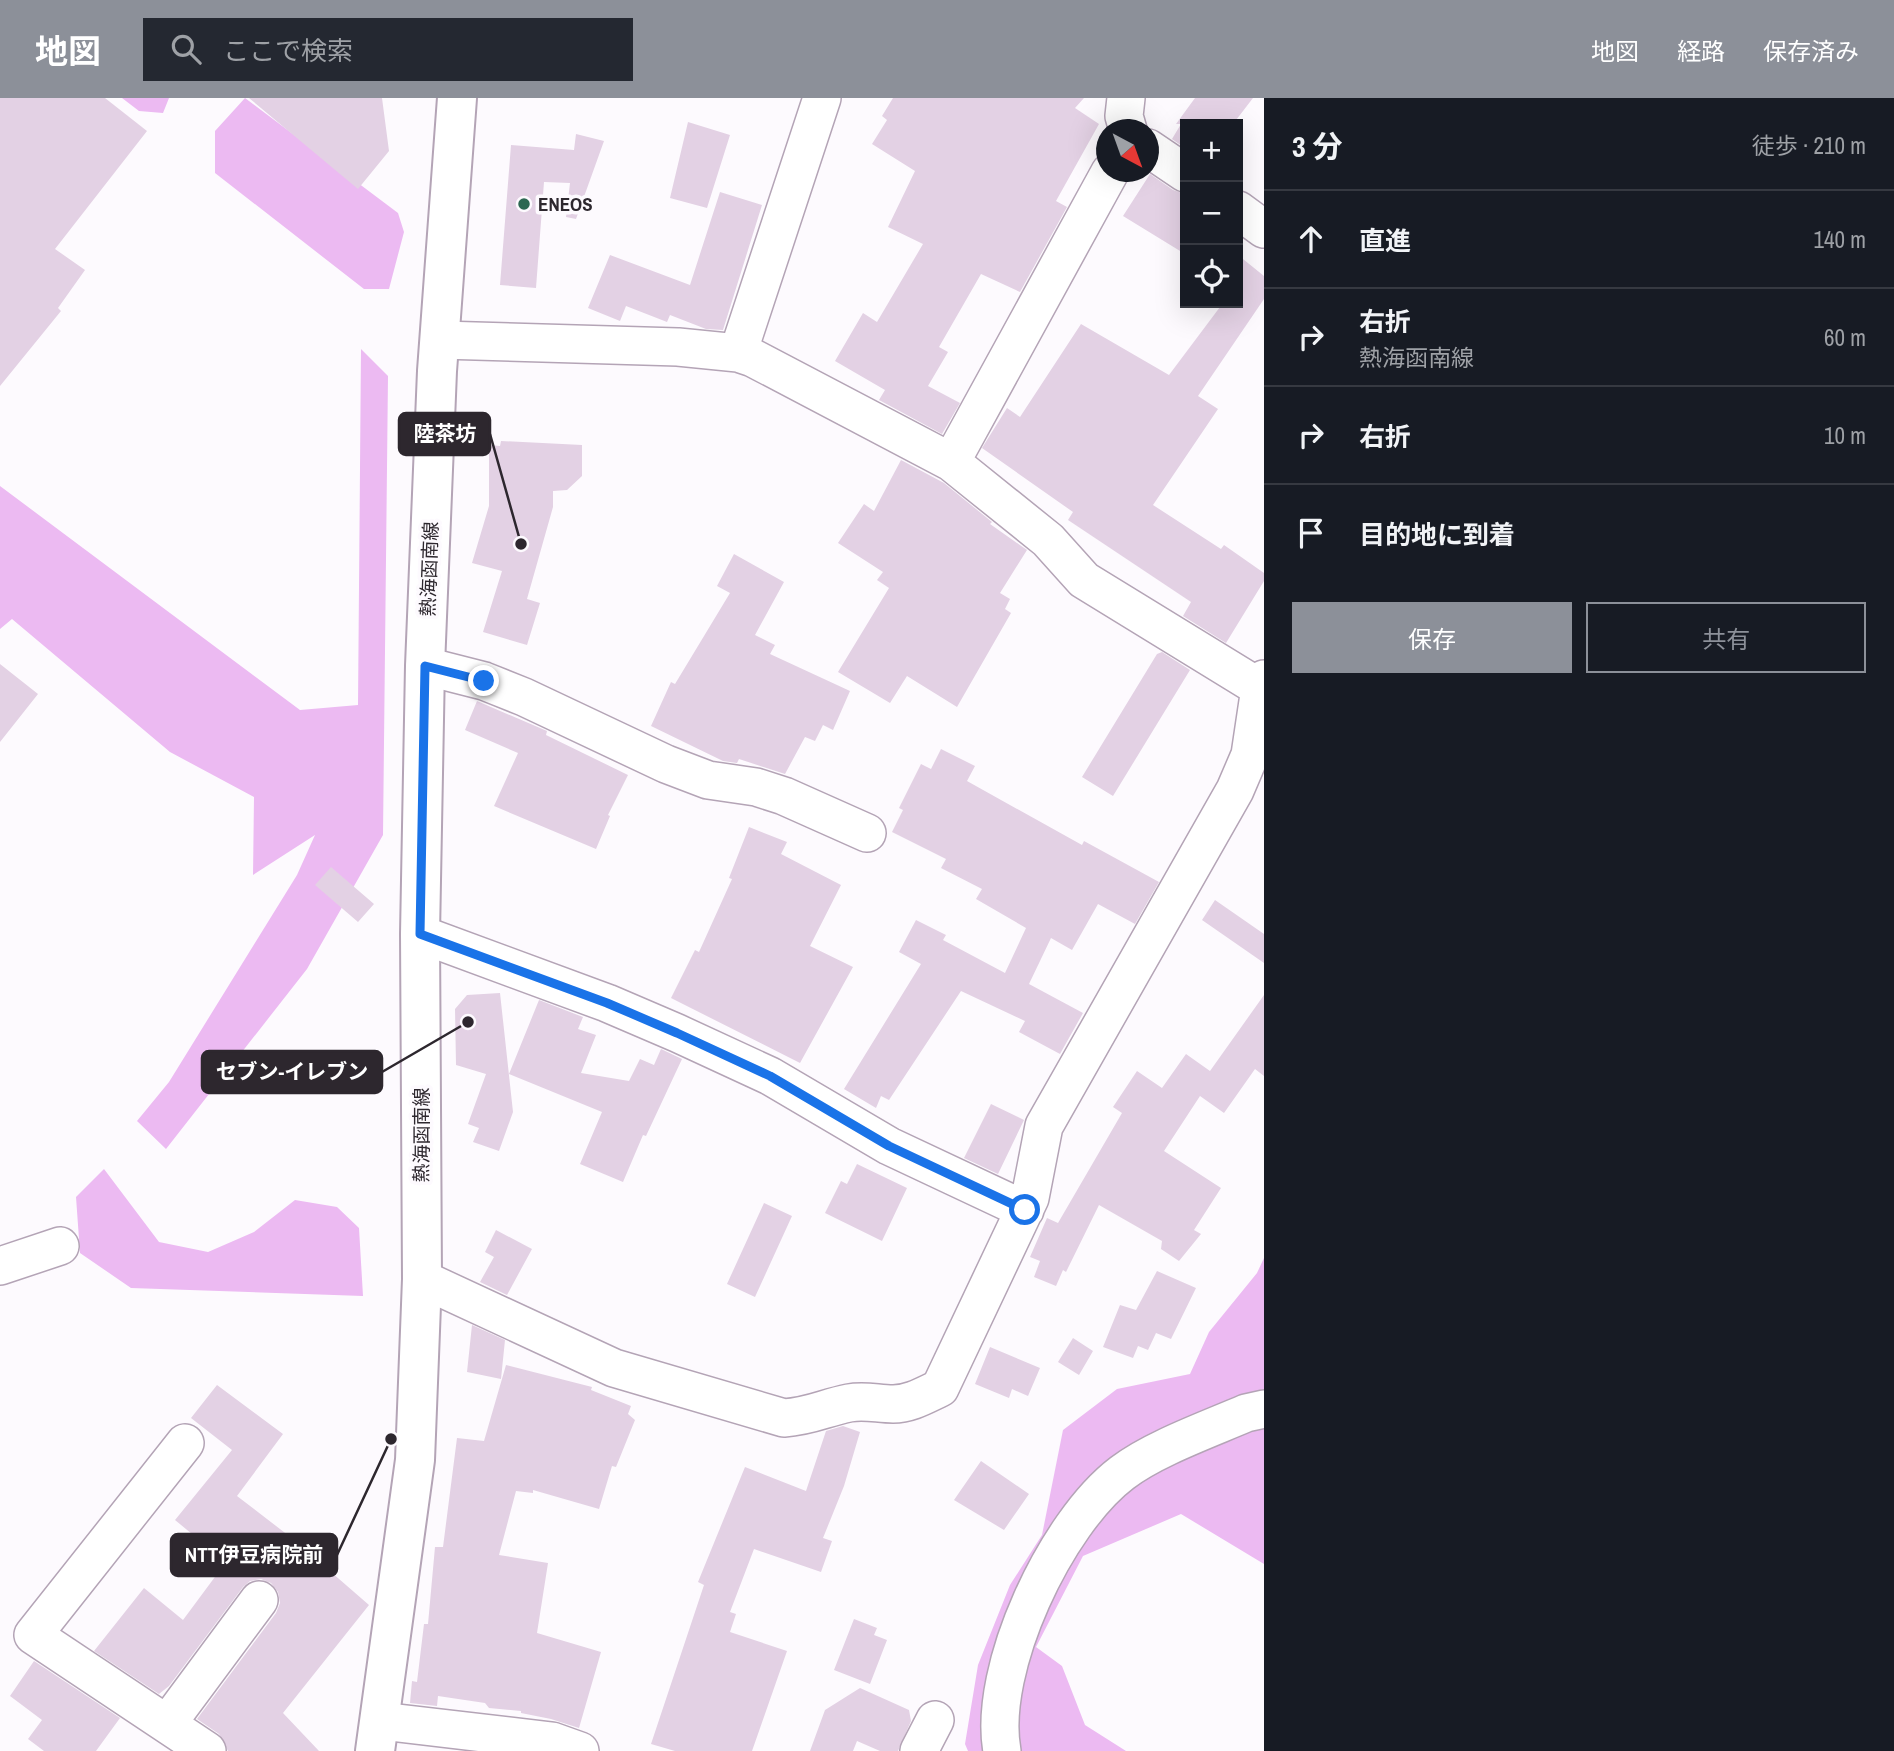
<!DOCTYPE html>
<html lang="ja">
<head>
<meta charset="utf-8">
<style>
  body { margin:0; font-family:"Archivo Narrow","Noto Sans JP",sans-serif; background:#242831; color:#f1f3f6 }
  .controls { position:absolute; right:21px; top:21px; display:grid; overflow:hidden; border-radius:0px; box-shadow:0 7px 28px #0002 }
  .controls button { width:63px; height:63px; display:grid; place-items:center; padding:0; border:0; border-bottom:2px solid #363941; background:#171b24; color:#f1f3f6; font:35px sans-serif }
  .compass { position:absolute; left:1096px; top:21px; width:63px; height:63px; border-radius:50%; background:#171b24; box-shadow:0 7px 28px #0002; rotate:139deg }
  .stop { position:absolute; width:21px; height:21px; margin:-16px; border:5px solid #1a73e8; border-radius:50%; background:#fff }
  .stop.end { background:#1a73e8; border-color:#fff; box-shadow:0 2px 7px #0008 }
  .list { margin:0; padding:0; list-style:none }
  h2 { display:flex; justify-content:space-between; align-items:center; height:91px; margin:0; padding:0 28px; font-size:30px }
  h2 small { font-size:23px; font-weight:400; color:#9ea1a6 }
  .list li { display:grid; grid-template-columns:46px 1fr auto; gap:21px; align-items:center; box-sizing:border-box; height:98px; padding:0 28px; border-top:2px solid #363941 }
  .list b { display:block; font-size:26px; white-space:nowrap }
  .list p { margin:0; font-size:23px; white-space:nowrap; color:#9ea1a6 }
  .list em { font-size:23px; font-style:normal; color:#9ea1a6 }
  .actions { display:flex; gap:14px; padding:21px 28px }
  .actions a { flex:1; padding:16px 0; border:2px solid #8c9099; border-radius:0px; text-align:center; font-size:24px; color:#8c9099 }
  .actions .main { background:#8c9099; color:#fff }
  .icon { flex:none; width:38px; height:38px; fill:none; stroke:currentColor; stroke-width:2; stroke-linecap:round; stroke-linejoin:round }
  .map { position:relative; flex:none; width:1264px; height:1653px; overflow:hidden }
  header { display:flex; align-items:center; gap:42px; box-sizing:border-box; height:98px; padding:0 35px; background:#8c9099; color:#fff }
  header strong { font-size:33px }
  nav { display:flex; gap:38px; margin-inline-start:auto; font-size:24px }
  .search { width:490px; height:63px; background:#242831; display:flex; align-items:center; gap:18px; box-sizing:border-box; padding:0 24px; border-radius:0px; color:#9ea1a6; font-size:26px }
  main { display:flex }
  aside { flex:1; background:#171b24 }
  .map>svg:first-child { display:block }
</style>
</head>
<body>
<header>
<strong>地図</strong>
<div class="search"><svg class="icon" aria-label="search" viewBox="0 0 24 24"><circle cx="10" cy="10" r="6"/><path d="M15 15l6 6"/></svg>ここで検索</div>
<nav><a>地図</a><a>経路</a><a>保存済み</a></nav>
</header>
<main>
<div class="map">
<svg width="1264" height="1653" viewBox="0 0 1264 1653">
  <rect width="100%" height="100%" fill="#fdfafe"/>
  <path fill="#ecbaf2" d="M 122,0 L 169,0 L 163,15 L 139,13 Z
    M 245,0 L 398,115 L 404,134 L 389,191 L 364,191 L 215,75 L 215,33 Z
    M 361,251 L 388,278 L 383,737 L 307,871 L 166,1051 L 137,1023 L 169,984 L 297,777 L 315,737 L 253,777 L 254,699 L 170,654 L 12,521 L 0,531 L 0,388 L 300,612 L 358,607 Z
    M 104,1071 L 159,1144 L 208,1154 L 254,1134 L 295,1102 L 337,1109 L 359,1130 L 363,1198 L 131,1190 L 80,1155 L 76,1099 Z
    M 1264,1160 L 1264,1466 L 1181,1416 L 1083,1458 L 1036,1549 L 1062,1568 L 1085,1627 L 1126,1653 L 968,1653 L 965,1646 L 978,1567 L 1010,1487 L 1042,1437 L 1063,1332 L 1117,1291 L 1190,1276 L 1209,1234 L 1257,1175 Z"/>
  <path fill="#e3d1e4" d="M 0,0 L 105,0 L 147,33 L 55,151 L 85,172 L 58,210 L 61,213 L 0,288 Z
    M 249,0 L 382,0 L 389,53 L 358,91 Z
    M 893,0 L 1084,0 L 1075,10 L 1099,26 L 1056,103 L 1067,109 L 1020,194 L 981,176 L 939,249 L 948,254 L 928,288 L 960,305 L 942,336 L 879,302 L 885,292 L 835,263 L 863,215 L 877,224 L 923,146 L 888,129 L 915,73 L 872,46 L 887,22 L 882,18 Z
    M 1195,0 L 1253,0 L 1233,26 L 1185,26 L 1185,50 L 1172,41 L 1181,26 L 1176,26 Z
    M 688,24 L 730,37 L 707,110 L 670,100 Z
    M 576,36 L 604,43 L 576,121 L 566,119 L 570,85 L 544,84 L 536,190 L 500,187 L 511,47 L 574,52 Z
    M 1150,76 L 1173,92 L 1185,96 L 1185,156 L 1123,118 Z
    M 720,94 L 762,107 L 723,232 L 706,231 L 670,217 L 667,224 L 626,208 L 620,223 L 588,210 L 610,157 L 690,187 Z
    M 1238,157 L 1264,178 L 1264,201 L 1198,298 L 1218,311 L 1153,407 L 1221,451 L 1224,447 L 1264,475 L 1264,483 L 1226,545 L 1183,518 L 1191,504 L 1068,422 L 1073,414 L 982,350 L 1007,310 L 1020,319 L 1081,226 L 1169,277 L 1223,205 L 1238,205 Z
    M 501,343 L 582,347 L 582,378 L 567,392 L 553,393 L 553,409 L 527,501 L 540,505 L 527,547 L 483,534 L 502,473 L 472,465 L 489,408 L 489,347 L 500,348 Z
    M 901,362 L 944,385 L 992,424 L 990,426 L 1027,452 L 1000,495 L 1010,501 L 1005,511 L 1011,515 L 957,609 L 907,578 L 890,605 L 838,574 L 889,490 L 877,482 L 883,474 L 838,445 L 864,406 L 874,413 Z
    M 734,456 L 784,484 L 755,537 L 775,547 L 770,556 L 850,593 L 833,632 L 823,627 L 815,643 L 805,639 L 785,676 L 739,661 L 737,665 L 723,663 L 651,628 L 671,584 L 675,586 L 730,495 L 717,488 Z
    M 1162,554 L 1190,572 L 1113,698 L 1082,679 L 1157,556 Z
    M 0,566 L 38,596 L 0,644 Z
    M 477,603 L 547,633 L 546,637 L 628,677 L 608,717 L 610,718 L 596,751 L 494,708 L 518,655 L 465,632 Z
    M 941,651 L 975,668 L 967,683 L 1082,747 L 1084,743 L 1159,784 L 1135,826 L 1098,806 L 1072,852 L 1051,840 L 1029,886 L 1083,915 L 1060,956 L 1019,934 L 1025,923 L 961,893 L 889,1002 L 881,998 L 876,1010 L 844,991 L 921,866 L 899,854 L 916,822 L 946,837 L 943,842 L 1005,875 L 1026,830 L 976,801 L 982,791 L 941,770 L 946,761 L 892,734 L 903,712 L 899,710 L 921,666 L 931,671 Z
    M 749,729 L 787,744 L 781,756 L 841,787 L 810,848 L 853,869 L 800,965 L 671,900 L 695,852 L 699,854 L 732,781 L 729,780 Z
    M 331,769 L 374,806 L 358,824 L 315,787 Z
    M 1215,802 L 1264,836 L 1264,865 L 1202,822 Z
    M 500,895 L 513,1014 L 499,1053 L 473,1044 L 479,1030 L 468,1026 L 486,976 L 456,967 L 455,911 L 467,897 Z
    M 1264,897 L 1264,978 L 1255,971 L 1224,1015 L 1200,998 L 1164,1053 L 1221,1090 L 1194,1132 L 1201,1136 L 1179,1163 L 1161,1151 L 1162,1143 L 1099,1107 L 1066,1174 L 1063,1172 L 1056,1188 L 1034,1179 L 1040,1163 L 1030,1159 L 1047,1120 L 1058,1125 L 1122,1015 L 1113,1009 L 1137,973 L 1162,990 L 1186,956 L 1210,973 Z
    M 539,902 L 583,919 L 578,931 L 596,937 L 581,975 L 629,983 L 640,961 L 654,967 L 661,951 L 682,961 L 646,1038 L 643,1037 L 623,1084 L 580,1066 L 602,1014 L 509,976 Z
    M 991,1006 L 1024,1022 L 998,1076 L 964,1060 Z
    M 857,1066 L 907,1090 L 882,1143 L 825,1115 L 841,1083 L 847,1086 Z
    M 764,1105 L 792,1118 L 755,1199 L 727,1186 Z
    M 496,1132 L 532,1151 L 507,1197 L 480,1184 L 494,1159 L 485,1154 Z
    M 1157,1173 L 1196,1190 L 1171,1241 L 1156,1235 L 1148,1252 L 1138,1248 L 1133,1260 L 1103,1249 L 1120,1207 L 1136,1212 Z
    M 472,1227 L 505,1242 L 501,1281 L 467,1274 Z
    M 1073,1240 L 1093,1253 L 1079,1277 L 1058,1264 Z
    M 990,1249 L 1040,1270 L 1028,1298 L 1012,1291 L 1009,1300 L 975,1286 Z
    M 506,1267 L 592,1289 L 591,1292 L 631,1308 L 628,1316 L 635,1322 L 616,1369 L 612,1368 L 599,1411 L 533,1392 L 533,1395 L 516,1393 L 499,1457 L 548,1465 L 537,1535 L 601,1554 L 579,1630 L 551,1621 L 521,1615 L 521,1613 L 489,1610 L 485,1605 L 438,1598 L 437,1608 L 410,1605 L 412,1583 L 417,1584 L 424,1526 L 428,1526 L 435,1449 L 443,1449 L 457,1340 L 484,1343 Z
    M 217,1287 L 283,1336 L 237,1398 L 293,1441 L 369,1507 L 283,1615 L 319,1653 L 228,1653 L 219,1636 L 197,1621 L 276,1515 L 280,1505 L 278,1494 L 271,1485 L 261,1481 L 250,1483 L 243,1489 L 169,1588 L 159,1596 L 94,1553 L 144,1490 L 183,1522 L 226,1464 L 175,1422 L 232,1352 L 191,1320 Z
    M 843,1328 L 860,1334 L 844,1388 L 823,1440 L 832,1443 L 821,1474 L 754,1451 L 730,1514 L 736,1516 L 730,1534 L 787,1553 L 752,1653 L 675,1653 L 651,1646 L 704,1487 L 698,1484 L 745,1369 L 806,1393 L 826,1333 Z
    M 981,1363 L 1029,1396 L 1004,1432 L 954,1402 Z
    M 854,1521 L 877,1530 L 874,1537 L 887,1542 L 870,1586 L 834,1572 Z
    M 34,1563 L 120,1620 L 96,1653 L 44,1653 L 28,1641 L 42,1622 L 10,1598 Z
    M 860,1590 L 909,1612 L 911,1623 L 898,1653 L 880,1653 L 857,1643 L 853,1653 L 810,1653 L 825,1612 Z"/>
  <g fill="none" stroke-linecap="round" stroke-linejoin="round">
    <defs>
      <path id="street" d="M 1126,0 L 1124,18 L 1128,32
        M 1148,50 L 1185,75
        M 1238,112 L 1264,131
        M 441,242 L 678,249 L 738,255 L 753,260 L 951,364 L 1048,442 L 1084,482 L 1260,590
        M 738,255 L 822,0
        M 951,364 L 1110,74
        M 425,568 L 484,583 L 524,599 L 666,666 L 708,682 L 756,689 L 784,698 L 867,735
        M 420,836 L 607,905 L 677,935 L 770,978 L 889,1048 L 1025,1112
        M 0,1168 L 60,1148
        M 422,1181 L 614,1270 L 784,1320 C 812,1318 824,1310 849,1305 C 865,1302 878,1306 893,1306 C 910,1306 925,1297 940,1290 L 1030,1100 L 1044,1028 L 1235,692 L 1250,657 L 1260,590 L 1264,581
        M 185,1345 L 33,1537 L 207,1653
        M 381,1623 L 552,1643 L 580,1653
        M 167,1626 L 259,1502
        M 919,1653 L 935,1622
        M 1002,1653 C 987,1571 1056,1425 1122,1375 C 1153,1351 1209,1331 1246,1315 L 1264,1311"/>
      <path id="primary" d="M 375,1653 L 415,1362 L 422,1181 L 420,836 L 425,568 L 437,273 L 457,0"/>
    </defs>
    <use href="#street" stroke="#b4a4b6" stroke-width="40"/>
    <use href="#primary" stroke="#b4a4b6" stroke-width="42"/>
    <use href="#street" stroke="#fff" stroke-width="37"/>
    <use href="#primary" stroke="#fff" stroke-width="38"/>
  </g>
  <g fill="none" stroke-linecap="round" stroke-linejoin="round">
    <path stroke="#1a73e8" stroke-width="9" d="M 484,583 L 425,568 L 420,836 L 607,905 L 677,935 L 770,978 L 889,1048 L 1025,1112"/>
  </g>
  <circle fill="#2d6852" stroke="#fdfafe" stroke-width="2.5" cx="524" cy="106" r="7"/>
  <g text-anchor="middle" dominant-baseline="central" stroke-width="7" stroke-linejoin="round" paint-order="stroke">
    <g font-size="19" font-weight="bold" fill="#2d272e" stroke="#fdfafe" text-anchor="start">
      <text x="538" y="106">ENEOS</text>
    </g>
    <g font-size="19" fill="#2d272e" stroke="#fdfafe">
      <text transform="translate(429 471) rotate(-88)">熱海函南線</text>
      <text transform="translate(421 1037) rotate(-90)">熱海函南線</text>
    </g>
  </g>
  <path fill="none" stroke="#2d272e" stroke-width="2.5" d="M521 446L490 336M468 924L382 974M391 1341L337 1457"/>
  <g fill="#2d272e" stroke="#fdfafe" stroke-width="2.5">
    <circle cx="521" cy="446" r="7"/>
    <circle cx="468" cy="924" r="7"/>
    <circle cx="391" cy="1341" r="7"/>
  </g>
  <g fill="#2d272e" stroke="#2d272e" stroke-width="2.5">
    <rect x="399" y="315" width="91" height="42" rx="7"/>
    <rect x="202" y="953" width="180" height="42" rx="7"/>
    <rect x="171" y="1436" width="166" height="42" rx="7"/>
  </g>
  <g font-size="21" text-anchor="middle" font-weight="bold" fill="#fff">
    <text x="445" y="343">陸茶坊</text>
    <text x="292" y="981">セブン-イレブン</text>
    <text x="254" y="1464">NTT伊豆病院前</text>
  </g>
</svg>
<div class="controls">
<button>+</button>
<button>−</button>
<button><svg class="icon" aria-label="locate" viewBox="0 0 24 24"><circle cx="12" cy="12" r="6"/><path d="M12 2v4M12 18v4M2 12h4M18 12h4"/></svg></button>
</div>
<svg class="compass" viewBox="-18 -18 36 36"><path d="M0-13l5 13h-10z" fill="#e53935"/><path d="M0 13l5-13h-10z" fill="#9ea1a6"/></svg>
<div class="stop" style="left:1025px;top:1112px"></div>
<div class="stop end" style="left:484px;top:583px"></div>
</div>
<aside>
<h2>3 分<small>徒歩 · 210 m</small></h2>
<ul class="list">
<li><svg class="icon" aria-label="ahead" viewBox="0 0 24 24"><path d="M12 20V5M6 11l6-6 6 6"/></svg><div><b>直進</b></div><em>140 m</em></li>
<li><svg class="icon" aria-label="right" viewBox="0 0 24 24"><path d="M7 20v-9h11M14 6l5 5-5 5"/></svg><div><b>右折</b><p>熱海函南線</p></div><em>60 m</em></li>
<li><svg class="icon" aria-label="right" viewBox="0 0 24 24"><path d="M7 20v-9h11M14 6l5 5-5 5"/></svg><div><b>右折</b></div><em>10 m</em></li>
<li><svg class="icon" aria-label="arrive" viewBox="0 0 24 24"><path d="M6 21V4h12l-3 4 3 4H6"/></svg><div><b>目的地に到着</b></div></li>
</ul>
<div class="actions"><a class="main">保存</a><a>共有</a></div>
</aside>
</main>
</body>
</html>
